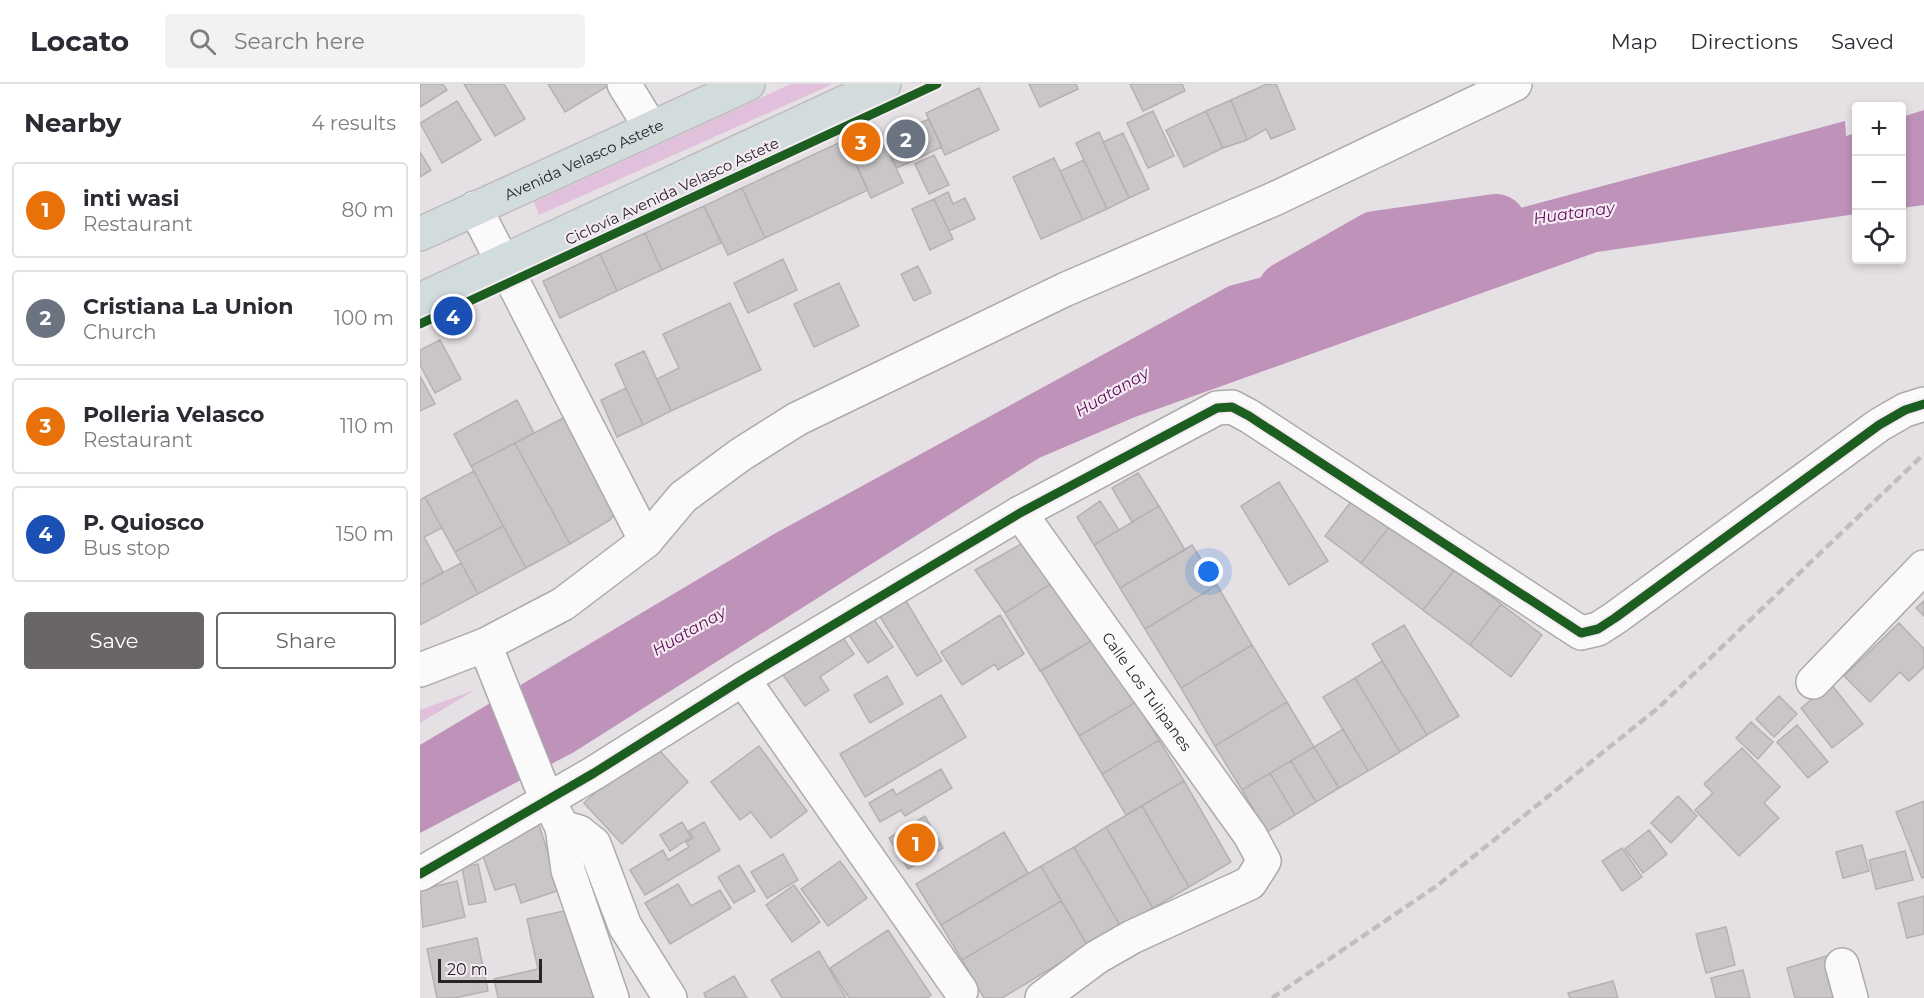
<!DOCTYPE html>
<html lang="en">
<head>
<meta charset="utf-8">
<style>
  body { margin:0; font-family:Montserrat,sans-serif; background:#f2f2f3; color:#2b2b33 }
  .controls { position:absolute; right:18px; top:18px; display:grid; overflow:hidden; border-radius:6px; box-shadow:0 3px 9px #0003 }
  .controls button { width:54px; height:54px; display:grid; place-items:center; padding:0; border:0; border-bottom:2px solid #e1e1e2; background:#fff; color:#2b2b33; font:30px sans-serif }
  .scale { position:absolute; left:18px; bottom:15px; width:104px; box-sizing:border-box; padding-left:6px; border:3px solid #272326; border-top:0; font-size:16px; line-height:21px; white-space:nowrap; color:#272326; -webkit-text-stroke:4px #f5ebf3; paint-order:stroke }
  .you { position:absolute; left:789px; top:488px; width:21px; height:21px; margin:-15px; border:4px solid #fff; border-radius:50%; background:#1a73e8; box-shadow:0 0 0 9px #1a73e833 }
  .badge { display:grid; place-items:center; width:39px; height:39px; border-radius:50%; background:#6a6568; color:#fff; font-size:20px; font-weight:700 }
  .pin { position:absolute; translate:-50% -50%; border:3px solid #fff; box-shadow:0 2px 6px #0006 }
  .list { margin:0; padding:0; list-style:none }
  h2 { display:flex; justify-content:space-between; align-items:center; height:78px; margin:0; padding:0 24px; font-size:26px }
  h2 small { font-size:20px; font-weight:400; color:#7c7c81 }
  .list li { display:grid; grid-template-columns:39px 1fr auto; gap:18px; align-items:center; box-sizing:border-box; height:96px; margin:0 12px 12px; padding:0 12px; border:2px solid #e1e1e2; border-radius:6px }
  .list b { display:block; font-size:22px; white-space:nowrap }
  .list p { margin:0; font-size:20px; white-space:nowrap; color:#7c7c81 }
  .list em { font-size:20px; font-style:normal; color:#7c7c81 }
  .actions { display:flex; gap:12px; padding:18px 24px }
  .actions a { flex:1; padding:14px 0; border:2px solid #6a6568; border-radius:6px; text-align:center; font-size:21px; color:#6a6568 }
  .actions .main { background:#6a6568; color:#fff }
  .icon { flex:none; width:33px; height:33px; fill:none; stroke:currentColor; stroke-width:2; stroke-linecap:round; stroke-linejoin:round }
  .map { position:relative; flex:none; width:1504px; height:914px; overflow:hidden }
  header { display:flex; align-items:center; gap:36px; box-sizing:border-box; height:84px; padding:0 30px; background:#fff; border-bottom:2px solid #e1e1e2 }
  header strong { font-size:28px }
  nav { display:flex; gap:33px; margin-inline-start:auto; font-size:21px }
  .search { width:420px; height:54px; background:#f2f2f3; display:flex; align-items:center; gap:15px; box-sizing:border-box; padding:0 21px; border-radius:6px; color:#7c7c81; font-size:22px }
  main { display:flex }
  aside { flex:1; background:#fff }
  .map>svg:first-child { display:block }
</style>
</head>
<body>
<header>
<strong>Locato</strong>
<div class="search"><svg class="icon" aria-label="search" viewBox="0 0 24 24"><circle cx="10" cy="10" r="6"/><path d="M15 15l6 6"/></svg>Search here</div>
<nav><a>Map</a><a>Directions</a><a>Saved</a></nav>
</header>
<main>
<aside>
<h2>Nearby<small>4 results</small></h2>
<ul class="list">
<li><span class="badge" style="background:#e8710a">1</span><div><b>inti wasi</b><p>Restaurant</p></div><em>80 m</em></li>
<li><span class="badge" style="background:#6b7280">2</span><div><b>Cristiana La Union</b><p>Church</p></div><em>100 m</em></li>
<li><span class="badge" style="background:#e8710a">3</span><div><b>Polleria Velasco</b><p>Restaurant</p></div><em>110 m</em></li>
<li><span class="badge" style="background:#1a4fb4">4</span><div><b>P. Quiosco</b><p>Bus stop</p></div><em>150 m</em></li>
</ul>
<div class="actions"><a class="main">Save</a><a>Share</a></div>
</aside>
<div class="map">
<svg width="1504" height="914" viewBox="0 0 1504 914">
  <rect width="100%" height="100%" fill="#e5e0e4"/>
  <path fill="#e0c0db" d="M 371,0 L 413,0 L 119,131 L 114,118 Z
    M 55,606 L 0,639 L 0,626 Z"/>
  <path fill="#bf92b9" d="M 1504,26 L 1504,121 L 1482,124 L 1482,33 Z
    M 1425,37 L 1426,52 L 1436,49 L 1436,130 L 1177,168 L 715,333 L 619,374 L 154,668 L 0,749 L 0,661 L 354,450 L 809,202 Z"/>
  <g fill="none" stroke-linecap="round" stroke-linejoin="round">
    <path stroke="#bf92b9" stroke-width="62" d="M 868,208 L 956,158 L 1076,141"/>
  </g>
  <path fill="#cac6c8" stroke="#b4b0b3" stroke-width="1.5" d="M 0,0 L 23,0 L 27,6 L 0,23 Z
    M 44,0 L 84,0 L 105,35 L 75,52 Z
    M 128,0 L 191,0 L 145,28 Z
    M 609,0 L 656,0 L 658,5 L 620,23 Z
    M 710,0 L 762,0 L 765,7 L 723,27 Z
    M 847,0 L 856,0 L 875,45 L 851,55 L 846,45 L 827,56 L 811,16 Z
    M 559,4 L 579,46 L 525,71 L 506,29 Z
    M 811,16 L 827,56 L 803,64 L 786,27 Z
    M 37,17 L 61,56 L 22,79 L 0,39 Z
    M 733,27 L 754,72 L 728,84 L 707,39 Z
    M 786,27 L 803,64 L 764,83 L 746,46 Z
    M 509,35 L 522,63 L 477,84 L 463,55 Z
    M 456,42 L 483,99 L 451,114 L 425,56 Z
    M 679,48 L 709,114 L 687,125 L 656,59 Z
    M 703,49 L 729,105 L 709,114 L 683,58 Z
    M 425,56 L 448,106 L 345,154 L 322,104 Z
    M 0,68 L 11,86 L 0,93 Z
    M 514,71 L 529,101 L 509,110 L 495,80 Z
    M 634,74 L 663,136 L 621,155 L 593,93 Z
    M 664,76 L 687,125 L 663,136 L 640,87 Z
    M 322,104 L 345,154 L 308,171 L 284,122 Z
    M 528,108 L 533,120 L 545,114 L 555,135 L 529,147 L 514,115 Z
    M 514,115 L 533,155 L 510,166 L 492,125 Z
    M 284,122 L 301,159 L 242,186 L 225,149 Z
    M 225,149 L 242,186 L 197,207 L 180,170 Z
    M 180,170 L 197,207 L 140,234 L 123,197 Z
    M 363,175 L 377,206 L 328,229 L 314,199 Z
    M 498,182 L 511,209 L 494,217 L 481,190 Z
    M 419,199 L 439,242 L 394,263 L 374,220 Z
    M 310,219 L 341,286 L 251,327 L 237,295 L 259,284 L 243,250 Z
    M 20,256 L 41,295 L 15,309 L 0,281 L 0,266 Z
    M 224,267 L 251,327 L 223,341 L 195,280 Z
    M 0,292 L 15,320 L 0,327 Z
    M 206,304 L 223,341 L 197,353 L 181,316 Z
    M 97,316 L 114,349 L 51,382 L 34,350 Z
    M 145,333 L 195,429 L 190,436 L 150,460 L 95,359 Z
    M 95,359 L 150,460 L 106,484 L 51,382 Z
    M 54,387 L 83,442 L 35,468 L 5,413 Z
    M 718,389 L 739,422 L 712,438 L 692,404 Z
    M 859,398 L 908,477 L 869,501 L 821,422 Z
    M 936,411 L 973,438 L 941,479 L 905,452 Z
    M 5,413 L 22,444 L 4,453 L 23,488 L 0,501 L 0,416 Z
    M 680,417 L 699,446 L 674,461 L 657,433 Z
    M 739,422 L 765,466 L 700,504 L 674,461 Z
    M 973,438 L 1035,485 L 1003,526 L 941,479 Z
    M 83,442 L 106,484 L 58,510 L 35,468 Z
    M 605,458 L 632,499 L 585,529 L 555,486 Z
    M 772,461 L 797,501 L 725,545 L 700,504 Z
    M 41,479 L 58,510 L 0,541 L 0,501 Z
    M 1035,485 L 1081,520 L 1050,561 L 1003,526 Z
    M 632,499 L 678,553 L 620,587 L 585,529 Z
    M 797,501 L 832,561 L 761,604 L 725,545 Z
    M 480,507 L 522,577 L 497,592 L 454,523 Z
    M 1504,517 L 1504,532 L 1496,524 Z
    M 1081,520 L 1122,551 L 1091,593 L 1050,561 Z
    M 448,527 L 473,563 L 448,579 L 424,544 Z
    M 580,531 L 604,570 L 578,586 L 575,580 L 542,601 L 521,568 Z
    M 1479,539 L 1504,565 L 1504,583 L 1489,597 L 1480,588 L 1450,618 L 1424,592 Z
    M 984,541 L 1039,632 L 1007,651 L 952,560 Z
    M 419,548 L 434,570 L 400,593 L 409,606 L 385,622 L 361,588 Z
    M 678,553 L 716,618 L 659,652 L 621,587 Z
    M 832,561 L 867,618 L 795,662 L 761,604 Z
    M 962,577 L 1007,651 L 980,668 L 935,594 Z
    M 467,592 L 483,620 L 450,639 L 434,611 Z
    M 935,594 L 980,668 L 948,687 L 903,613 Z
    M 1411,600 L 1443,640 L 1412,664 L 1381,624 Z
    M 521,611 L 546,653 L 445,713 L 420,670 Z
    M 1359,612 L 1377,630 L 1354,653 L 1336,635 Z
    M 716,618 L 739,656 L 682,690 L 659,652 Z
    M 867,618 L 894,663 L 822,706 L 795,662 Z
    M 1331,638 L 1353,658 L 1338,675 L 1316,654 Z
    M 1377,641 L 1408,678 L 1388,694 L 1357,658 Z
    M 923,645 L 948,687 L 919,704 L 894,663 Z
    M 739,656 L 764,697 L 706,731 L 682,690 Z
    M 231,657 L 268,698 L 202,760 L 164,719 Z
    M 339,662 L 387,727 L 351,754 L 331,728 L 320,736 L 291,698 Z
    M 894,663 L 919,704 L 896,718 L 871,677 Z
    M 1322,664 L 1360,703 L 1344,719 L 1359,734 L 1319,772 L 1275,726 L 1293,709 L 1284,700 Z
    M 871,677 L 896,718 L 875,731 L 850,689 Z
    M 521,685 L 532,704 L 485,732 L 481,726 L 460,738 L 449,719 L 473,705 L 476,711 Z
    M 850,689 L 875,731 L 847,748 L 822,706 Z
    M 764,697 L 811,778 L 769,803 L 722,722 Z
    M 1258,712 L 1277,732 L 1251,759 L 1231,739 Z
    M 1504,717 L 1504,793 L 1502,794 L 1476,728 Z
    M 722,722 L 769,803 L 733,824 L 686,743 Z
    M 505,732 L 523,764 L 488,785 L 469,754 Z
    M 262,738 L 271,753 L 250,767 L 240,751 Z
    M 284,738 L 300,766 L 225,811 L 210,786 L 243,766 L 248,776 L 269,763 L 266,758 L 273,754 L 269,747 Z
    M 119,741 L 140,806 L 101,819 L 95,800 L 75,806 L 59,761 Z
    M 686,743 L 733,824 L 701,843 L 654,763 Z
    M 1229,746 L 1247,770 L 1223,789 L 1205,765 Z
    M 584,748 L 608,789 L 521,841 L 496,800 Z
    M 1442,761 L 1449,787 L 1423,794 L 1416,768 Z
    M 654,763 L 701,843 L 668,862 L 621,782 Z
    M 1202,764 L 1222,793 L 1202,807 L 1182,777 Z
    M 1485,767 L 1493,796 L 1456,805 L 1449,776 Z
    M 363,770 L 378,796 L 347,814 L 331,788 Z
    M 420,777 L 447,814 L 408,842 L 381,805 Z
    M 58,780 L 66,818 L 49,821 L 42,783 Z
    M 319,781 L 335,807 L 314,819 L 298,793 Z
    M 621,782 L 641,817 L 542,876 L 521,841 Z
    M 37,797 L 45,833 L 3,843 L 0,806 Z
    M 258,800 L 271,822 L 300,806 L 311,824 L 250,860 L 225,819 Z
    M 374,801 L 400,838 L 372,858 L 346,821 Z
    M 1504,812 L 1504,850 L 1487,854 L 1478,819 Z
    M 641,817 L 668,862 L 582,914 L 564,914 L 542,876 Z
    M 158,824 L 178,914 L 78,914 L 74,895 L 118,885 L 107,835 Z
    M 1306,843 L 1315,881 L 1286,889 L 1276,850 Z
    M 468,846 L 511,911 L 507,914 L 429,914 L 410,884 Z
    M 57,854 L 68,907 L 34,914 L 17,914 L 7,865 Z
    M 399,867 L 426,914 L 362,914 L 351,896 Z
    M 1407,872 L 1419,914 L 1375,914 L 1367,884 Z
    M 1323,886 L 1330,914 L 1296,914 L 1291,894 Z
    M 314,892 L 327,914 L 286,914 L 284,909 Z
    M 1193,897 L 1198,914 L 1150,914 L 1148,909 Z"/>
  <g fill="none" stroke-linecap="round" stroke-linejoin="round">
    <defs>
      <g id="minor">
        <path d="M 204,0 L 231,44"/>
        <path d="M 55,124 L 226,457 L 143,520 L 65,561 L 120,699 L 142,743 L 148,786 L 192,914"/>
        <path id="s1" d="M 600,429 L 830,751 L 844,777 L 830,799 L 712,853 L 677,873 L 622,914"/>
        <path d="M 226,457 L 263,413 L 320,371 L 377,335 L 644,206 L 854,115 L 1095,0"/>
        <path d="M 0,586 L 65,561"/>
        <path d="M 323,595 L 541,907"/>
        <path d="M 1393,598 L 1504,483"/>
        <path d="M 142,743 L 159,748 L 174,760 L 205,842 L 250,914"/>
        <path d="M 0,790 L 174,689 L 323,595 L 600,429 L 797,324 L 812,323 L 829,332 L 1161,549 L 1178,545 L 1195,534 L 1459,341 L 1485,326 L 1504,320"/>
        <path d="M 1422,881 L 1431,914"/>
      </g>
      <g id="trunk">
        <path id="s2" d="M 0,150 L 328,0"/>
        <path d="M 0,216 L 464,0"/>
      </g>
    </defs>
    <use href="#minor" stroke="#ada9ac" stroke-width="36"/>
    <use href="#trunk" stroke="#bebbbe" stroke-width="36"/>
    <use href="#minor" stroke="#fbfafb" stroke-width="33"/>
    <use href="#trunk" stroke="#d2dcdc" stroke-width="33"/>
    <path stroke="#bfbebf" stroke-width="4.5" stroke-dasharray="9 4.5" stroke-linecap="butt" d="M 852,914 L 1018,801 L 1238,624 L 1504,370"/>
    <defs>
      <path id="cycleway" d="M 0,240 L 517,0
        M 0,790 L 174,689 L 323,595 L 600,429 L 797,324 L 812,323 L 829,332 L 1161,549 L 1178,545 L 1195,534 L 1459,341 L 1485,326 L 1504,320"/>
    </defs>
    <use href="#cycleway" stroke="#f5ebf3" stroke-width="13"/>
    <use href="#cycleway" stroke="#1b5e20" stroke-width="9"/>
  </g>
  <g text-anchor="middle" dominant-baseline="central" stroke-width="4.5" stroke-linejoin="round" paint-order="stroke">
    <g font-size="15" fill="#272326" stroke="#f5ebf3">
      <text stroke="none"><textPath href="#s2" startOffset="180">Avenida Velasco Astete</textPath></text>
      <text transform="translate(252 107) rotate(-25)">Ciclovía Avenida Velasco Astete</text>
      <text stroke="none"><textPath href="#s1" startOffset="219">Calle Los Tulipanes</textPath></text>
    </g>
    <g font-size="16" font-style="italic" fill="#5c0c55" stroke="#f5ebf3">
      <text transform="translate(1154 129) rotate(-8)">Huatanay</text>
      <text transform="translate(692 308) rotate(-30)">Huatanay</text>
      <text transform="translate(269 547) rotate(-30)">Huatanay</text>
    </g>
  </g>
</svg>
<div class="controls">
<button>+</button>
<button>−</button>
<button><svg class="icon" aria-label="locate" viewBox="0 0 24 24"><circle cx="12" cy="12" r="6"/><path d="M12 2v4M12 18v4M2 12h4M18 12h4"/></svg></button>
</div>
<div class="scale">20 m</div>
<div class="you"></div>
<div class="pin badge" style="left:496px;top:759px;background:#e8710a">1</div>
<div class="pin badge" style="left:486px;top:55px;background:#6b7280">2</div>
<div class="pin badge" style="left:441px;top:58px;background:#e8710a">3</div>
<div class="pin badge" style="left:33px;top:232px;background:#1a4fb4">4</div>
</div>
</main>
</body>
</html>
